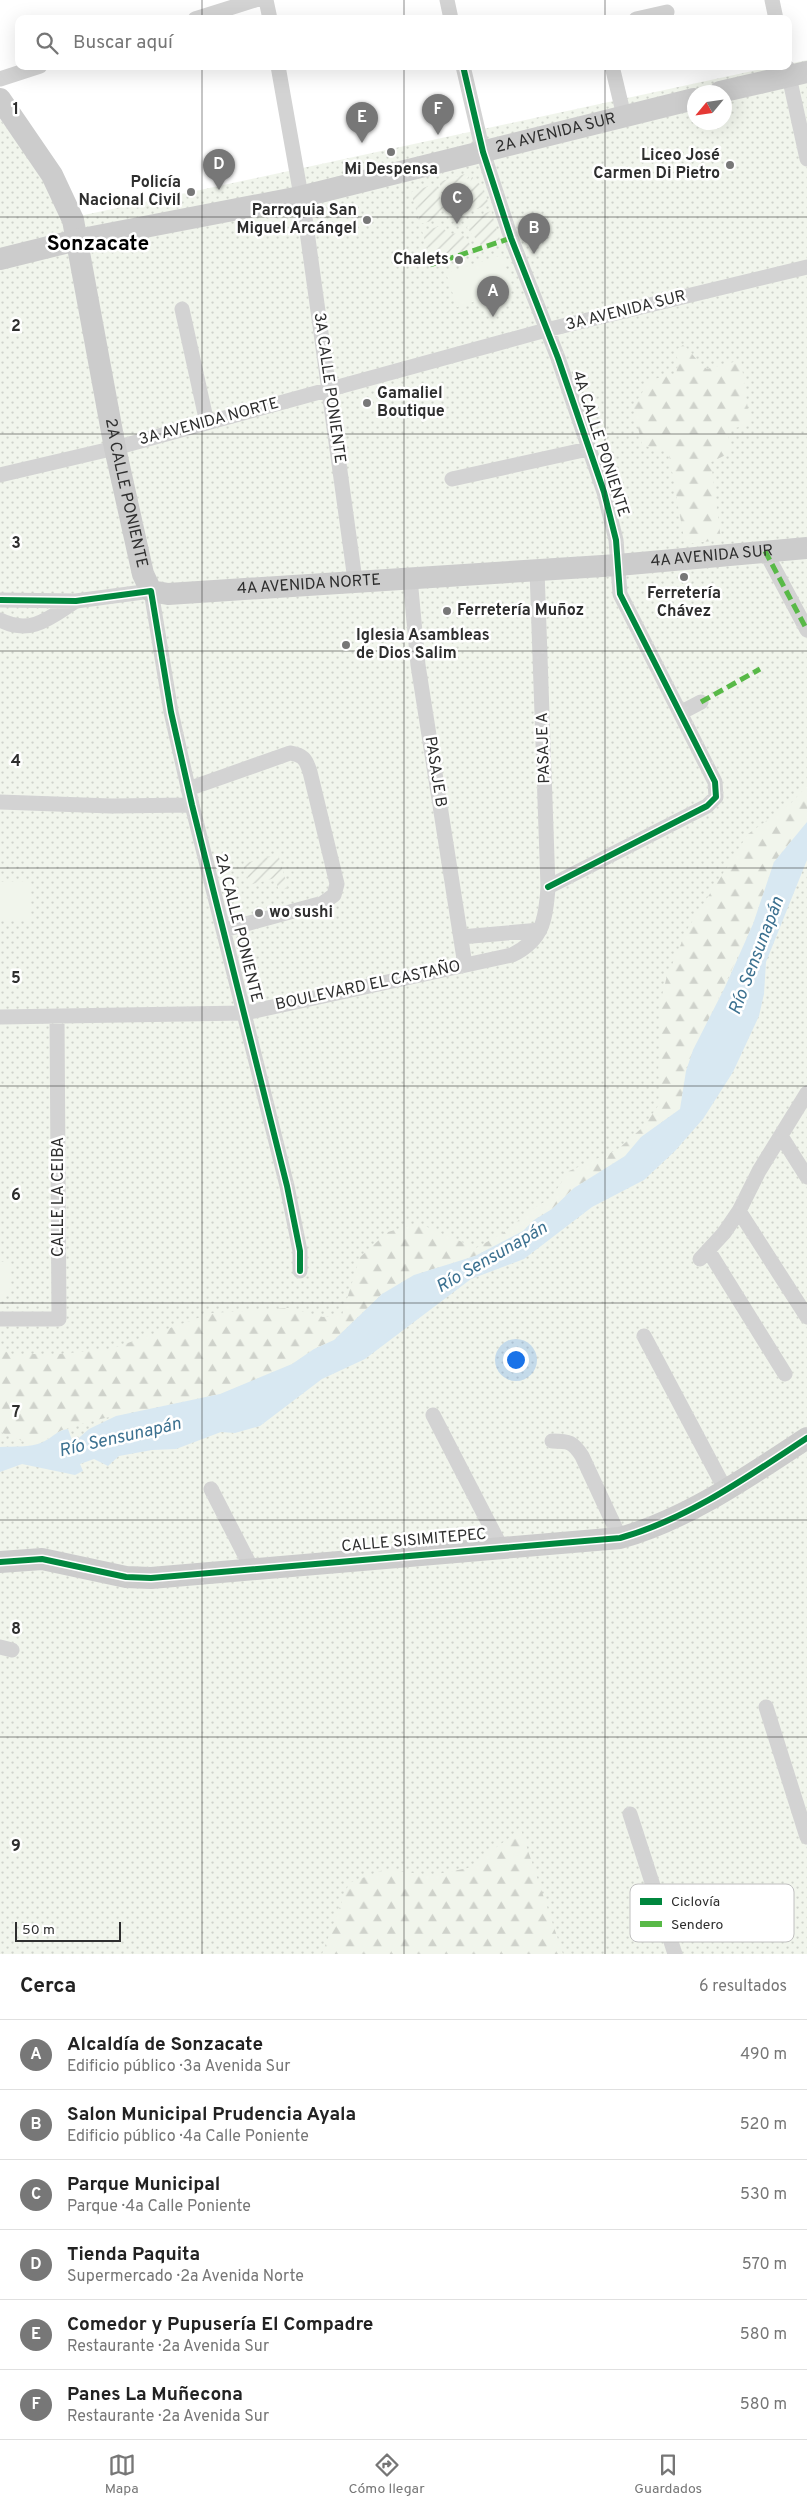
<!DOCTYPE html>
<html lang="es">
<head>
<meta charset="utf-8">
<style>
  body { margin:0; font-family:Overpass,sans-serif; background:#f2f2f2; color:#222 }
  .compass { position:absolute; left:687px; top:85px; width:45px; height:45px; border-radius:50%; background:#fff; box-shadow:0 5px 20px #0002; rotate:241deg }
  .scale { position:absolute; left:15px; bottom:12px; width:106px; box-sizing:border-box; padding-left:5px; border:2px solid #2e2e2e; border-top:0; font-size:14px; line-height:18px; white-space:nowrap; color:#2e2e2e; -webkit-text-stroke:4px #fff; paint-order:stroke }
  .you { position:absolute; left:515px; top:1359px; width:18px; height:18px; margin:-12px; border:4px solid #fff; border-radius:50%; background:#1a73e8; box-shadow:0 0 0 8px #1a73e833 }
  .badge { display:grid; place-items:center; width:32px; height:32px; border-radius:50%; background:#777; color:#fff; font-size:16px; font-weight:700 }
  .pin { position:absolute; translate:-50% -41px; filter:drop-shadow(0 1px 2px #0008) }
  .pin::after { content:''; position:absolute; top:26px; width:18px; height:15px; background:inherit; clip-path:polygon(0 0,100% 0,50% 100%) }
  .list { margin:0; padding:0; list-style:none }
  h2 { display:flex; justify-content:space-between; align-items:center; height:65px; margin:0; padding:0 20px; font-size:21px }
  h2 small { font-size:16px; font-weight:400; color:#767676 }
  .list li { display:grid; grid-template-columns:32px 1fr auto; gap:15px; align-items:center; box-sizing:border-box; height:70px; padding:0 20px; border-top:1px solid #e0e0e0 }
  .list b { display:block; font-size:19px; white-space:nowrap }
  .list p { margin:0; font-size:16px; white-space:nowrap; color:#767676 }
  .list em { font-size:16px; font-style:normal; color:#767676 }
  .icon { flex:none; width:28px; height:28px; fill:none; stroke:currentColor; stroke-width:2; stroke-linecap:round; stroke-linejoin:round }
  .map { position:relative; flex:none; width:807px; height:1954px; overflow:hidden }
  .search { position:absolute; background:#fff; box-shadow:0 5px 20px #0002; left:15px; right:15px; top:15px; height:55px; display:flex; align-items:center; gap:12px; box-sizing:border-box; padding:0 18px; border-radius:10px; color:#767676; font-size:19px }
  .sheet { height:485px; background:#fff }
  nav { display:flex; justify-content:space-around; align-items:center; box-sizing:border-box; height:70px; border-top:1px solid #e0e0e0; background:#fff; font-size:14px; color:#767676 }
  nav a { display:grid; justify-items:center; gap:2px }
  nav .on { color:#777 }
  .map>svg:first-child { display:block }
</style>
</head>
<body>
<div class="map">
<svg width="807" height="1954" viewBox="0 0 807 1954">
  <defs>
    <pattern id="grass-dots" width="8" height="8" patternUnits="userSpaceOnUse" patternTransform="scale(1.25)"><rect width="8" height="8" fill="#f1f5ec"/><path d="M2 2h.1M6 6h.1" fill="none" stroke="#cfd2cb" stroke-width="1.8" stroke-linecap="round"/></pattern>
    <pattern id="forest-firs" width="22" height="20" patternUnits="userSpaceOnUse" patternTransform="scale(1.25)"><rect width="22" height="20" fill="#f1f5ec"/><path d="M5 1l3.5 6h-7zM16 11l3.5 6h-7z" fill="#cfd2cb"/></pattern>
    <pattern id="garden-furrows" width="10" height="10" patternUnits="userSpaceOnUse" patternTransform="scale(1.25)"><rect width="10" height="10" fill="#f1f5ec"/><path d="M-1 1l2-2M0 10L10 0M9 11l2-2" fill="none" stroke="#cfd2cb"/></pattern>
  </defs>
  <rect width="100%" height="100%" fill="#fff"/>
  <path fill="url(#grass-dots)" fill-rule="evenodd" d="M 807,60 L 807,1954 L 0,1954 L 0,119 L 75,217 L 776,66 L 788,66 L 788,64 ZM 694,92 L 724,92 L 724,122 L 694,122 Z"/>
  <path fill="url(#forest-firs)" d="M 683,345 C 694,353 694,360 707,369 L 741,360 L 750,424 L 728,430 L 730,453 L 711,462 L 721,540 L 685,544 L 668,449 L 653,449 L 642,444 L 633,407 L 650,380 L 676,374 L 678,364 L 676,350 Z
    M 807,786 L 807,822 L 774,862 L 753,924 L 686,1068 L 680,1109 L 641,1137 L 625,1156 L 574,1188 L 552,1209 L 534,1220 L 523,1231 L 475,1256 L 414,1275 L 382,1294 L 334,1340 L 314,1349 L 292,1364 L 224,1393 L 91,1421 L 62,1430 L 42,1442 L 32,1445 L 0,1432 L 0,1349 L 12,1354 L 59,1354 L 111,1349 L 212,1313 L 289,1308 L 323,1317 L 342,1315 L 360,1257 L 388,1232 L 418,1223 L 476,1248 L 503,1233 L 531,1210 L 551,1198 L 569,1171 L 617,1150 L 643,1127 L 658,1106 L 660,1085 L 658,1072 L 661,1047 L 659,1007 L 667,976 L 688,928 L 748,834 L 791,803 Z
    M 520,1827 L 563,1954 L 322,1954 L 349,1883 L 383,1870 L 433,1875 L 468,1868 L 509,1838 Z"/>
  <path fill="url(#garden-furrows)" d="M 465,174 L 469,175 L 464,186 L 460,187 L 455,194 L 458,201 L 457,205 L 448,206 L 439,182 Z
    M 472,177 L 483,187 L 489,205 L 467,212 L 461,206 L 470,198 L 471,194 L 468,188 Z
    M 435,184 L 444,207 L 439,212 L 439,219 L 420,224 L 411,192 Z
    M 491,211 L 500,240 L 481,245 L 467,228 L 470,219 Z
    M 441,226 L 449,234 L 461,233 L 473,248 L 431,261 L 422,231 Z
    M 278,854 L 288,888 L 279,891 L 275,878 L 249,885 L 243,864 Z"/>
  <path fill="#f1f5ec" d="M 502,255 L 513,289 L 457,307 L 446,273 Z
    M 30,881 L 31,919 L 0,919 L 0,882 Z
    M 0,1262 L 9,1262 L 10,1295 L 0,1295 Z"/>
  <path fill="#d8e8f2" d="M 807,822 L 807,860 L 766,962 L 764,994 L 759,1016 L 733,1072 L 703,1119 L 675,1151 L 644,1180 L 592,1207 L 524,1259 L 471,1279 L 365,1359 L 322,1379 L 260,1426 L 235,1433 L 221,1432 L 176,1449 L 152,1450 L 119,1456 L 108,1466 L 94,1459 L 80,1464 L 83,1471 L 75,1475 L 22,1464 L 0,1472 L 0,1447 C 15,1446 29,1448 43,1442 C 52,1438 57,1430 68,1429 L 73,1443 L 89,1429 L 116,1416 L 220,1394 L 292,1364 L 314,1349 L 334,1340 L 382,1294 L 414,1275 L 475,1256 L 523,1231 L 534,1220 L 552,1209 L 574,1188 L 625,1156 L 641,1137 L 680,1109 L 686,1071 L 693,1050 L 725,987 L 753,924 L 774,862 Z"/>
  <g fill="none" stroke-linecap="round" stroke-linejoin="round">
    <path stroke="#d3d3d3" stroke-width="15" d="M 266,0 L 270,19
      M 447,0 L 451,19
      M 772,0 L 776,19
      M 195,19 L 255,0
      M 636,19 L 667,12
      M 278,66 L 306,224 L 355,580
      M 463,66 L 483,152 L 511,238 L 558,358 L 604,492 L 616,540 L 620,594 L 715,782 L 716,797 L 707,806 L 548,887
      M 612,66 L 624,116
      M 787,67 L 807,159
      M 0,79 L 40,66
      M 182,309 L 207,423
      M 0,475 L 115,448 L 546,330 L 807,267
      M 452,479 L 588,449
      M 765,551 L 807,630
      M 410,578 L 418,665 L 465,965
      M 0,600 L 76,601 L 151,591 L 171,712 L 192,805 L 287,1186 L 300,1251 L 300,1271
      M 0,620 C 31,636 51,617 76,601
      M 680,713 L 701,702
      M 188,789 L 290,753 C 303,755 306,759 310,772 L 337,884 L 334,895 L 323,903 L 224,930
      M 0,802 L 111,806 L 192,805
      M 461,937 L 540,930
      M 0,1017 L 245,1013 L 512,955 C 543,940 546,919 548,887 L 537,570
      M 781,1136 L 807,1177
      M 739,1211 L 807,1317
      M 708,1250 L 785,1374
      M 700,1259 L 724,1233 L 739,1211 L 759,1171 L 807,1093
      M 0,1319 L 59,1319 L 57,1016
      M 644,1336 L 725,1489
      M 433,1415 L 501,1547
      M 552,1441 C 569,1441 573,1442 582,1456 L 620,1538
      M 211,1489 L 252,1569
      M 0,1647 L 12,1650
      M 766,1707 L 807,1837
      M 630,1814 L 675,1954"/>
    <g stroke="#ccc" stroke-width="22">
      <path d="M 720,92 L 807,72"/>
      <path id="s1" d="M 0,99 L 52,175 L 73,220 L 115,448 L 143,574 L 151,591 L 168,594 L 618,565 L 807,548"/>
      <path id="s2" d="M 0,259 L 77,240 L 300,197 L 694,99"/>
      <path d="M 0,1562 L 42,1559 L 126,1577 L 151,1578 L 620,1538 C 688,1519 749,1476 807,1438"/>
    </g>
    <path stroke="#58b947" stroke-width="5" stroke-dasharray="10 5" stroke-linecap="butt" d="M 430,265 L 511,238
      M 765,551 L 807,630
      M 701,702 L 760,669"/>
    <defs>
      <path id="cycleway" d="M 463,66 L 483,152 L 511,238 L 558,358 L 604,492 L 616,540 L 620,594 L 715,782 L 716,797 L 707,806 L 548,887
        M 0,600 L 76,601 L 151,591 L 171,712 L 192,805 L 287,1186 L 300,1251 L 300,1271
        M 0,1562 L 42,1559 L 126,1577 L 151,1578 L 620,1538 C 688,1519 749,1476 807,1438"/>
    </defs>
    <use href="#cycleway" stroke="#fff" stroke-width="9"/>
    <use href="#cycleway" stroke="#00873e" stroke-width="6"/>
  </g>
  <path fill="none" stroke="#2e2e2e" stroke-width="1" stroke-opacity="0.55" d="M 202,0 L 202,19M 404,0 L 404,19M 605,0 L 605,19M 202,66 L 202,1954M 404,66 L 404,1954M 605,66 L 605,1954M 0,217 L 807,217M 0,434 L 807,434M 0,651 L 807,651M 0,868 L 807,868M 0,1086 L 807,1086M 0,1303 L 807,1303M 0,1520 L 807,1520M 0,1737 L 807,1737"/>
  <g fill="#777" stroke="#fff" stroke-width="2">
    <circle cx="391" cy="152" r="5"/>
    <circle cx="730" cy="165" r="5"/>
    <circle cx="191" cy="192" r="5"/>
    <circle cx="367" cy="220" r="5"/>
    <circle cx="459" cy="260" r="5"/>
    <circle cx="367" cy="403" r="5"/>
    <circle cx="684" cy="577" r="5"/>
    <circle cx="447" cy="611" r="5"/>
    <circle cx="346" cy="645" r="5"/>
    <circle cx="259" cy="913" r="5"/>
  </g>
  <g text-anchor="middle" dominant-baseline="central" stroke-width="5" stroke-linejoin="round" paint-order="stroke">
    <g font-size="16" fill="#2e2e2e" stroke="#fff">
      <text stroke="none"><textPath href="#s2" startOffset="570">2A AVENIDA SUR</textPath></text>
      <text transform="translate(626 311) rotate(-14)">3A AVENIDA SUR</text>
      <text transform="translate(329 388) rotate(82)">3A CALLE PONIENTE</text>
      <text transform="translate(209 422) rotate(-15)">3A AVENIDA NORTE</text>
      <text transform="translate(600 444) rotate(72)">4A CALLE PONIENTE</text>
      <text stroke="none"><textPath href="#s1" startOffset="420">2A CALLE PONIENTE</textPath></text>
      <text stroke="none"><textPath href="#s1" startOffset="1084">4A AVENIDA SUR</textPath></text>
      <text stroke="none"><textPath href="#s1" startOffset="680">4A AVENIDA NORTE</textPath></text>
      <text transform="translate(544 748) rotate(-92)">PASAJE A</text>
      <text transform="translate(435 772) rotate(81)">PASAJE B</text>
      <text transform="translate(238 928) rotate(76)">2A CALLE PONIENTE</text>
      <text transform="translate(368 986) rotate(-12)">BOULEVARD EL CASTAÑO</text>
      <text transform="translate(59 1197) rotate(-90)">CALLE LA CEIBA</text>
      <text transform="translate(414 1541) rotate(-5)">CALLE SISIMITEPEC</text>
    </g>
    <g font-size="16" font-weight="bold" fill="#2e2e2e" stroke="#fff" text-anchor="end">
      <text x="720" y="156">Liceo José<tspan x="720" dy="18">Carmen Di Pietro</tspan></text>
      <text x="391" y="170" text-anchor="middle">Mi Despensa</text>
      <text x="181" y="183">Policía<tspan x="181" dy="18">Nacional Civil</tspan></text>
      <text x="357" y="211">Parroquia San<tspan x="357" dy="18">Miguel Arcángel</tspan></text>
      <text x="449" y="260">Chalets</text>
      <text x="377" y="394" text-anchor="start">Gamaliel<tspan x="377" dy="18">Boutique</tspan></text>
      <text x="684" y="594" text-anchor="middle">Ferretería<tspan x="684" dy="18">Chávez</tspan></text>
      <text x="457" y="611" text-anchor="start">Ferretería Muñoz</text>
      <text x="356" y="636" text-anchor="start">Iglesia Asambleas<tspan x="356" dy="18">de Dios Salim</tspan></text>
      <text x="269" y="913" text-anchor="start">wo sushi</text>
    </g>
    <g font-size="18" font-style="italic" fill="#3c7190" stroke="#fff">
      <text transform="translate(757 956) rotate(-69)">Río Sensunapán</text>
      <text transform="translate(492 1258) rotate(-30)">Río Sensunapán</text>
      <text transform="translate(120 1438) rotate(-13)">Río Sensunapán</text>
    </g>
    <g font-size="21" font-weight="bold" fill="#000" stroke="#fff">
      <text x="98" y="244">Sonzacate</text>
    </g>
  </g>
  <rect x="630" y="1884" width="164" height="58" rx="8" fill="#fff" stroke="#c0c0c0" stroke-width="1"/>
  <rect x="640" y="1898" width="22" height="7" fill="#00873e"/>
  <rect x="640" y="1921" width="22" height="6" fill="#58b947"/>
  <g font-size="14" fill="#2e2e2e">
    <text x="671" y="1906">Ciclovía</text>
    <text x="671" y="1929">Sendero</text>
  </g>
  <g font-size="16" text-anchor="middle" font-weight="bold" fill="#2e2e2e" stroke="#fff" stroke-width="5" stroke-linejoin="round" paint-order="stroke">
    <text x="16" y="114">1</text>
    <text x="16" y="331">2</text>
    <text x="16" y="548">3</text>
    <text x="16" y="766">4</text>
    <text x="16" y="983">5</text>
    <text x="16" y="1200">6</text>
    <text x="16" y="1417">7</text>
    <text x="16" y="1634">8</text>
    <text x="16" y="1851">9</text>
  </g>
</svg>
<svg class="compass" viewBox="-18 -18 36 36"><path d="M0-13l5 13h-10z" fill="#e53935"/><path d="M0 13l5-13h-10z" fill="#767676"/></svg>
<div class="scale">50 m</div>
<div class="you"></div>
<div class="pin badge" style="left:493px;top:317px">A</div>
<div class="pin badge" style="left:534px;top:254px">B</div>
<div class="pin badge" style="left:457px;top:224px">C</div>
<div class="pin badge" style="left:219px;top:190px">D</div>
<div class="pin badge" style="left:362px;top:143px">E</div>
<div class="pin badge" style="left:438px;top:135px">F</div>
<div class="search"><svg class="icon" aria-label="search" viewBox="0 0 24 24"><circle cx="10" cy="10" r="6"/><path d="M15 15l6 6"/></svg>Buscar aquí</div>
</div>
<section class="sheet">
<h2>Cerca<small>6 resultados</small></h2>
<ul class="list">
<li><span class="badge">A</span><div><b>Alcaldía de Sonzacate</b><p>Edificio público · 3a Avenida Sur</p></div><em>490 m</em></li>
<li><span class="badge">B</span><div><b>Salon Municipal Prudencia Ayala</b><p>Edificio público · 4a Calle Poniente</p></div><em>520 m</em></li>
<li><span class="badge">C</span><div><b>Parque Municipal</b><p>Parque · 4a Calle Poniente</p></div><em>530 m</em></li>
<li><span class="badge">D</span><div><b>Tienda Paquita</b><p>Supermercado · 2a Avenida Norte</p></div><em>570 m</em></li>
<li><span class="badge">E</span><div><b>Comedor y Pupusería El Compadre</b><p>Restaurante · 2a Avenida Sur</p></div><em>580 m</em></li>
<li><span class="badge">F</span><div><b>Panes La Muñecona</b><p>Restaurante · 2a Avenida Sur</p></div><em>580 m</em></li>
</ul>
</section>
<nav>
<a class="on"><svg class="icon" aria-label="map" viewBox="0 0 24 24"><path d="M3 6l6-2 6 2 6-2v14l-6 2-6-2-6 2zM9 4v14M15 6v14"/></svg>Mapa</a>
<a><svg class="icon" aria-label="directions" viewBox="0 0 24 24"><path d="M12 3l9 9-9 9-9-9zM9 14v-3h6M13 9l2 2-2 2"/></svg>Cómo llegar</a>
<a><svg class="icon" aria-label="saved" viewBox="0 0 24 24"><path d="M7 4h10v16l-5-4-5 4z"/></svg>Guardados</a>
</nav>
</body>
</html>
